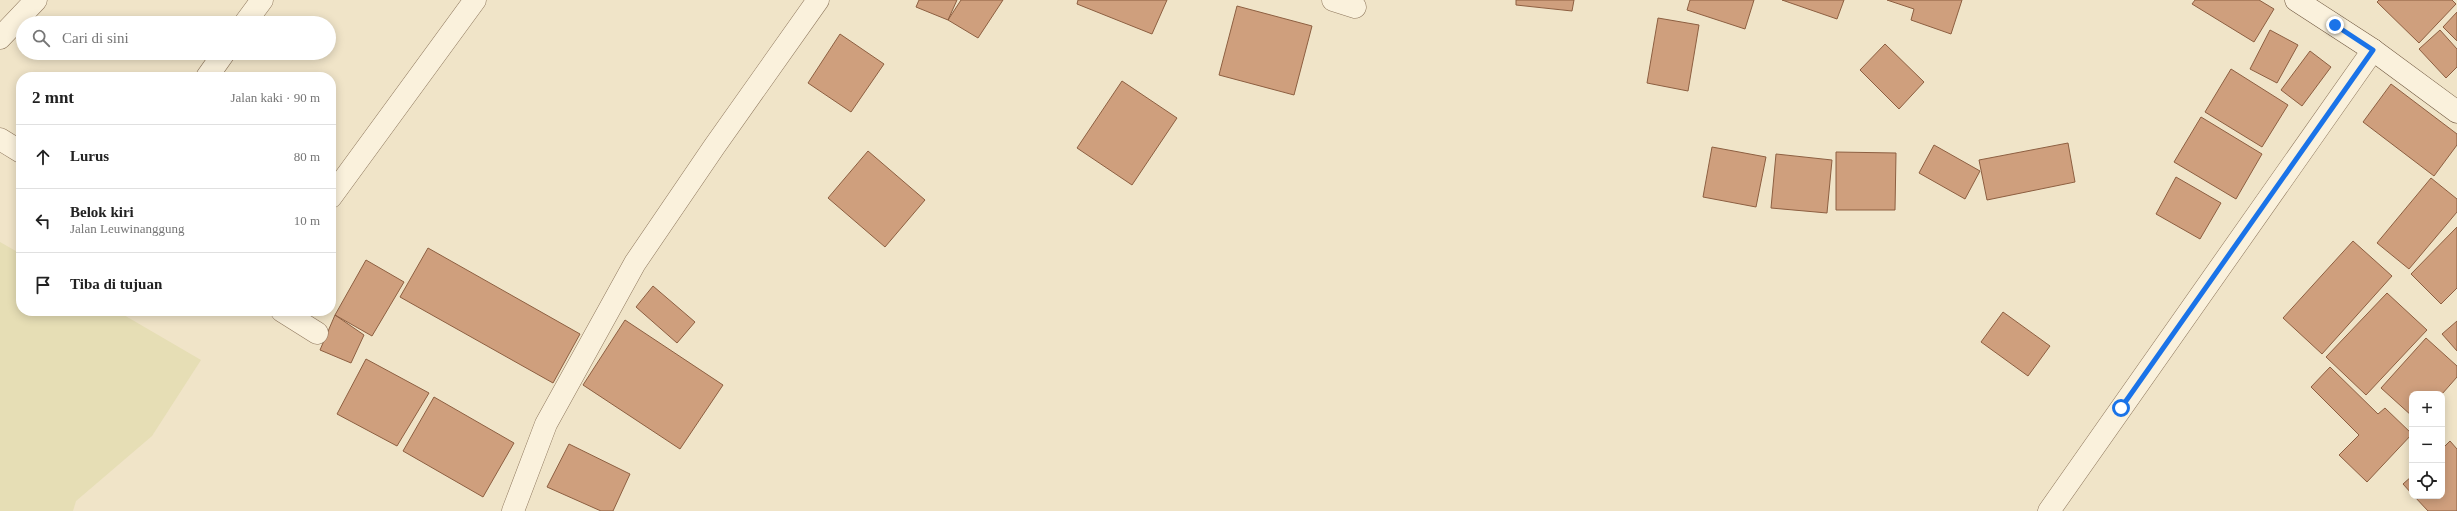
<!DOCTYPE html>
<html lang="id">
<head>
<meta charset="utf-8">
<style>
  body { margin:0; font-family:"Times New Roman",serif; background:#f2f2f2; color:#222 }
  .controls { position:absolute; right:12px; bottom:12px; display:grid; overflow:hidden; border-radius:8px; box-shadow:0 2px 10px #0003 }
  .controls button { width:36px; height:36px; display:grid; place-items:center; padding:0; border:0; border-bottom:1px solid #e0e0e0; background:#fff; color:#222; font:20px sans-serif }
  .stop { position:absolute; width:12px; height:12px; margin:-9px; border:3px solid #1a73e8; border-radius:50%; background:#fff }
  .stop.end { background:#1a73e8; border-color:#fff; box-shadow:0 1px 4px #0008 }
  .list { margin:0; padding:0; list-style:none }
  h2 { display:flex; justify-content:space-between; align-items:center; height:52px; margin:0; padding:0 16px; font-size:17px }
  h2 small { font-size:13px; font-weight:400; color:#767676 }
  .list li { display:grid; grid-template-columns:26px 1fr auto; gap:12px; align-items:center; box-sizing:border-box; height:64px; padding:0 16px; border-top:1px solid #e0e0e0 }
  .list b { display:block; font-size:15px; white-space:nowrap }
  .list p { margin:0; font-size:13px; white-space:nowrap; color:#767676 }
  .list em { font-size:13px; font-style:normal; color:#767676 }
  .icon { flex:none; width:22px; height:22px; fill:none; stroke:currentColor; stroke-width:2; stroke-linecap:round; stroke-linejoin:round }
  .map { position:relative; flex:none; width:2457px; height:511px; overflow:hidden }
  .search { position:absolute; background:#fff; box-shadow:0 2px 10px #0003; left:16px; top:16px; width:320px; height:44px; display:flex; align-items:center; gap:10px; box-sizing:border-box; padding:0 14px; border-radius:22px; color:#767676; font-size:15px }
  .panel { position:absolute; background:#fff; box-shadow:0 2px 10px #0003; left:16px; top:72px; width:320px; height:244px; border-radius:16px }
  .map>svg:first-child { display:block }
</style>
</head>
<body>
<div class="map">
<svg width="2457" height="511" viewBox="0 0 2457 511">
  <rect width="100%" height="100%" fill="#f0e4c8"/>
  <path fill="#e6deb5" d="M 0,242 L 21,254 L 21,311 L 117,311 L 201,360 L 152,436 L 76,501 L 73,511 L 0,511 Z"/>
  <path fill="#cf9f7d" stroke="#8d5f41" d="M 919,0 L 957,0 L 948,20 L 916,7 Z
    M 961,0 L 1003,0 L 978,38 L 948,20 Z
    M 1078,0 L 1167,0 L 1152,34 L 1077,4 Z
    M 1516,0 L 1574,0 L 1572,11 L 1516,5 Z
    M 1690,0 L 1754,0 L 1745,29 L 1687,10 Z
    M 1782,0 L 1844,0 L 1837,19 Z
    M 1887,0 L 1962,0 L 1951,34 L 1911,20 L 1914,9 Z
    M 2195,0 L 2259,0 L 2274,9 L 2254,42 L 2192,4 Z
    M 2379,0 L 2452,0 L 2456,4 L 2419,43 L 2377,2 Z
    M 1237,6 L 1312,26 L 1294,95 L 1219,75 Z
    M 2457,12 L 2457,41 L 2443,27 Z
    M 1658,18 L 1699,25 L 1688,91 L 1647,83 Z
    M 2270,30 L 2298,45 L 2277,83 L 2250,69 Z
    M 2440,30 L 2457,49 L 2457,67 L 2446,78 L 2419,49 Z
    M 840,34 L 884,64 L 851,112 L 808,83 Z
    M 1885,44 L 1924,82 L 1899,109 L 1860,70 Z
    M 2310,51 L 2331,67 L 2302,106 L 2281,90 Z
    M 2231,69 L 2288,105 L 2262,147 L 2205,112 Z
    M 1122,81 L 1177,118 L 1132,185 L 1077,148 Z
    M 2391,84 L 2457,134 L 2457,145 L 2434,176 L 2363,122 Z
    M 2201,117 L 2262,154 L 2236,199 L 2174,162 Z
    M 2068,143 L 2075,182 L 1987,200 L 1979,160 Z
    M 1934,145 L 1980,171 L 1965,199 L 1919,173 Z
    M 1712,147 L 1766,157 L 1756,207 L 1703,197 Z
    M 868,151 L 925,200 L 885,247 L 828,198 Z
    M 1836,152 L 1896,153 L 1895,210 L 1836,210 Z
    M 1776,154 L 1832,160 L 1827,213 L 1771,208 Z
    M 2176,177 L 2221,203 L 2200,239 L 2156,214 Z
    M 2431,178 L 2457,199 L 2457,212 L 2409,269 L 2377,243 Z
    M 2457,227 L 2457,288 L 2441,304 L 2411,274 Z
    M 2353,241 L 2392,276 L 2322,354 L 2283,318 Z
    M 428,248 L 580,334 L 553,383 L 400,297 Z
    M 366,260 L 404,282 L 372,336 L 335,315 Z
    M 653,286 L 695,322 L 677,343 L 636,307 Z
    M 2387,293 L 2427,330 L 2366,395 L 2326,357 Z
    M 2003,312 L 2050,346 L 2028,376 L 1981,342 Z
    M 335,315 L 364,335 L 351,363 L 320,350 Z
    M 625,320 L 723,385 L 680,449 L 583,385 Z
    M 2457,321 L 2457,351 L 2442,334 Z
    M 2426,338 L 2457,366 L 2457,377 L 2442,394 L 2412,394 L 2412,416 L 2381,388 Z
    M 366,359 L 429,393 L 397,446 L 337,414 Z
    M 2330,367 L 2378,414 L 2385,408 L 2412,434 L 2367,482 L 2339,455 L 2359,435 L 2311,387 Z
    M 434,397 L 514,443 L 483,497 L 403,451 Z
    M 2450,441 L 2457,449 L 2457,511 L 2428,511 L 2414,496 L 2442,496 L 2442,449 Z
    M 569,444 L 630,474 L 613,511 L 601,511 L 547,487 Z
    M 2412,476 L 2412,494 L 2403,484 Z"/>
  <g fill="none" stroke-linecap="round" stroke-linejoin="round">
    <defs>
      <path id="street" d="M 1333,0 L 1355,7
        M 245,23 L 262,0
        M 0,38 L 36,0
        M 207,77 L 224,53
        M 0,139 L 21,152
        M 331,197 L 475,0
        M 282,311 L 317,333
        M 513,511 L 546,424 L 635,263 L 714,147 L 818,0
        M 2049,511 L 2373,50"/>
      <path id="secondary" d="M 2296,0 L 2373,50 L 2457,112"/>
    </defs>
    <use href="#street" stroke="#8d765c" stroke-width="23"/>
    <use href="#secondary" stroke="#6f573f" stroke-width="23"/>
    <use href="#street" stroke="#faf1dc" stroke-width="22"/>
    <use href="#secondary" stroke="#faf1dc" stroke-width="22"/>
  </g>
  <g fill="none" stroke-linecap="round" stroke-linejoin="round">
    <path stroke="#1a73e8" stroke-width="5" d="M 2121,408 L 2373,50 L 2335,25"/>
  </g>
</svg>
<div class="controls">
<button>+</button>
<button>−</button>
<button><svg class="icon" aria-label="locate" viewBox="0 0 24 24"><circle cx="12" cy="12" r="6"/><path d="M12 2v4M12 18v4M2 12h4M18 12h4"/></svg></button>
</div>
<div class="stop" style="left:2121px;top:408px"></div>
<div class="stop end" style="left:2335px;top:25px"></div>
<div class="search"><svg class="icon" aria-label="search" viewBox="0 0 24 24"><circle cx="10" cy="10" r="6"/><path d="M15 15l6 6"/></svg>Cari di sini</div>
<section class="panel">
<h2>2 mnt<small>Jalan kaki · 90 m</small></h2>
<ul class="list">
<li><svg class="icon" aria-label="ahead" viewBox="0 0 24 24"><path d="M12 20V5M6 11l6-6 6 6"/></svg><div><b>Lurus</b></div><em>80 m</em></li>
<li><svg class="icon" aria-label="left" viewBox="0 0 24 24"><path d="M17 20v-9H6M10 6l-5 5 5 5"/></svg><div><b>Belok kiri</b><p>Jalan Leuwinanggung</p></div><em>10 m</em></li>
<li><svg class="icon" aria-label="arrive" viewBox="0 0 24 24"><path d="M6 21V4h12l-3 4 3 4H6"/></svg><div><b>Tiba di tujuan</b></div></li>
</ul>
</section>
</div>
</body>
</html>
